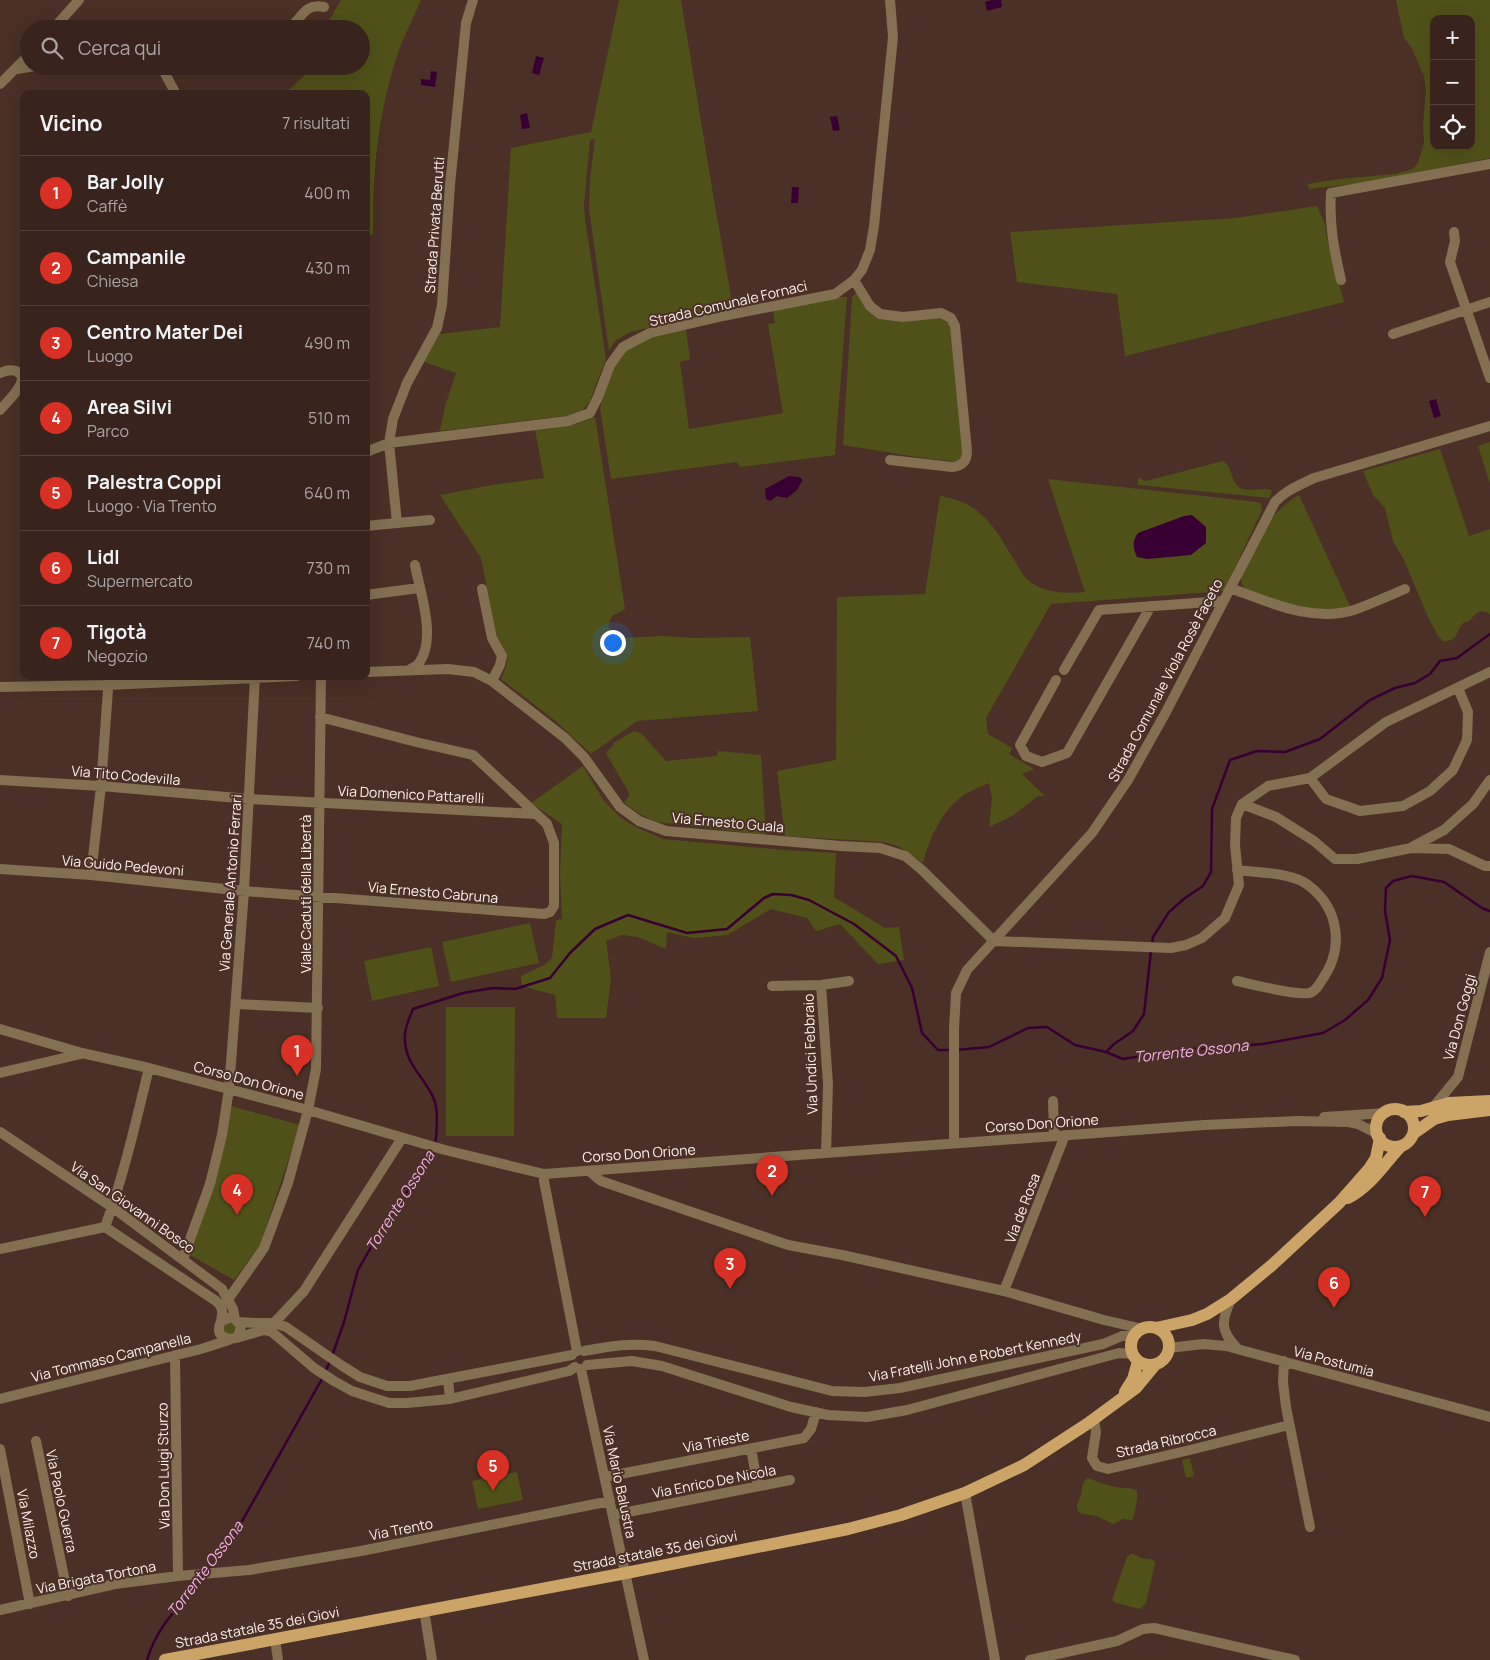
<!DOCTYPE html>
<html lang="it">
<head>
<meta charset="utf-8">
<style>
  body { margin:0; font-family:Manrope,sans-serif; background:#3f2c25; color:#f1f3f6 }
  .controls { position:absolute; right:15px; top:15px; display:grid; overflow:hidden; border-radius:10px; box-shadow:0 5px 20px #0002 }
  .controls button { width:45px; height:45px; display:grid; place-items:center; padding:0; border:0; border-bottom:1px solid #52413b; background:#38241c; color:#f1f3f6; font:25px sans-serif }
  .you { position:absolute; left:612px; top:642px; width:18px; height:18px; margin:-12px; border:4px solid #fff; border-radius:50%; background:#1a73e8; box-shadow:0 0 0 8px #1a73e833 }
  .badge { display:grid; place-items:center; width:32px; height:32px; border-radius:50%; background:#d93025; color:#fff; font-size:16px; font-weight:700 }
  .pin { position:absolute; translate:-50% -41px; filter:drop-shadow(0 1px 2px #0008) }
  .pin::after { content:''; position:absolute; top:26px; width:18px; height:15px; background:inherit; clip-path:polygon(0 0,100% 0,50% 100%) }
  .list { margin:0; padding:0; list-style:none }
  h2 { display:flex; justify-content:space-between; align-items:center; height:65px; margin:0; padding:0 20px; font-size:21px }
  h2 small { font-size:16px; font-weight:400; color:#aba4a3 }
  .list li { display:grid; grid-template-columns:32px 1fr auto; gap:15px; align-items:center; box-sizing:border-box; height:75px; padding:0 20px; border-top:1px solid #52413b }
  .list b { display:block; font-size:19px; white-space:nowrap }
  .list p { margin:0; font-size:16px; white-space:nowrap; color:#aba4a3 }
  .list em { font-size:16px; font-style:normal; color:#aba4a3 }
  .icon { flex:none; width:28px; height:28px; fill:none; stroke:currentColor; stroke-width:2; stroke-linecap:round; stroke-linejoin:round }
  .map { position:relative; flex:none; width:1490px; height:1660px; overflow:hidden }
  .search { position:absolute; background:#38241c; box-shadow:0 5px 20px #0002; left:20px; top:20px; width:350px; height:55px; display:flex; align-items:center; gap:12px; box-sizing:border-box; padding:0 18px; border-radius:28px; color:#aba4a3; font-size:19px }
  .panel { position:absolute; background:#38241c; box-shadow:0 5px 20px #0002; left:20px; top:90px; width:350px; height:590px; border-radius:10px }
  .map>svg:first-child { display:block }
</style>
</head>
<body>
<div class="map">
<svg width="1490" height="1660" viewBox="0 0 1490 1660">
  <rect width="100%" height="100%" fill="#4a3026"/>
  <path fill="#505119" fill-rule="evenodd" d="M 341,0 L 421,0 C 415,14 408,28 402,42 C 379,103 372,170 373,235 L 366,235 L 366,94 L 264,94 L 290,89 L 312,68 L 311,66 L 361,66 L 361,29 L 324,29 Z
    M 619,0 L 681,0 L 712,188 L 733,308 L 630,332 L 615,341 L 609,351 L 589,209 L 590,179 L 595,139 L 590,140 L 584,205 L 585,219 L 606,359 L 590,401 L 582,411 L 573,415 L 440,431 L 445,406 L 456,373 L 424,362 L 440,334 L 500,327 L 511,148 L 591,132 Z
    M 1396,0 L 1490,0 L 1490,158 L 1369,182 L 1309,189 L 1308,184 L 1340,179 L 1395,174 L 1413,169 L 1418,163 L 1424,143 L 1423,126 L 1426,89 L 1424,76 L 1411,47 L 1404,38 ZM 1434,19 L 1471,19 L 1471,146 L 1434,146 Z
    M 1317,206 L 1325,224 L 1327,239 L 1344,302 L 1125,356 L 1117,294 L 1017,282 L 1010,232 L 1235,218 Z
    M 858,291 L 871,312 L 939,315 L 951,321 L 965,448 L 960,462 L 923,458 L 843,445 L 852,297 Z
    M 837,297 L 847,297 L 835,455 L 740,467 L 737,462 L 611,479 L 600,408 L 612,367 L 626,348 L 646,338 L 686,329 L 690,359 L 680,362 L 689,429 L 783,413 L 768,324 L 775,323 L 773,309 Z
    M 595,417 L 625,609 L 612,616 L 608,625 L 614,636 L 623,638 L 664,636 L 694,638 L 750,637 L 758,711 L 637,721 L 591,754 L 553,719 L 501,679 C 515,649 502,655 495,629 L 481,558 L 440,495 L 492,485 L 544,478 L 535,430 L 573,425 Z
    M 1490,442 L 1490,484 L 1478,446 Z
    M 1440,449 L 1469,536 L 1490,529 L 1490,614 C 1480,608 1477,613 1470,620 C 1468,622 1465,622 1463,623 C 1455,631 1460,641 1443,641 L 1438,636 L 1428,617 L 1404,560 L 1393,541 L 1385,508 L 1373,495 L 1363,471 Z
    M 1223,461 C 1233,466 1230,484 1243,489 C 1252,492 1261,487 1271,490 L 1272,492 L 1269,498 L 1138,485 L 1138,478 L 1146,481 Z
    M 1048,479 L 1258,502 L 1261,504 L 1262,510 L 1224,591 L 1051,604 L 986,718 L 988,734 L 1012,748 L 1009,754 L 1034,769 L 1022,774 L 1045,796 L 1038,796 L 1012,816 L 989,827 L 992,798 L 989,783 C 982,786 974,789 967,793 C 943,807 930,837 923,863 L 898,846 L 883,842 L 785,836 L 777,771 L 836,760 L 837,597 L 925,594 L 940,496 C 979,502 993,524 1011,555 C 1017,564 1021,574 1029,581 C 1044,593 1067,594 1085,592 Z
    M 1299,495 L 1350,606 L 1341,610 L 1315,612 L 1247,592 L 1242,584 L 1241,577 C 1257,543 1265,515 1299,495 Z
    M 634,731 L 642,734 L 666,761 L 717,756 L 718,751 L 761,755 L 766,835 L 657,822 C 644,817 634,811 624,802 L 629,796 L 629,793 L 606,753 L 615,742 Z
    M 583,766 L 604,801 L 621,818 L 636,827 L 663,839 L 784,850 L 836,853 L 834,897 L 885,928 L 899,927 L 904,960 L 878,964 L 840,924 L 816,931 L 807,918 L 771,909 L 727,935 L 694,938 L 667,932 L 666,949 L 638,937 L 622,935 L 606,941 L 611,978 L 606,1018 L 557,1018 L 555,995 L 522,986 L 521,976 L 544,965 L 552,958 L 556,920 L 562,919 L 560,874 L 562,824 L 531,803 Z
    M 530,923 L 539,963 L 451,982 L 442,942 Z
    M 431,947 L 439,986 L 372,1001 L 364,961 Z
    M 446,1007 L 515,1007 L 514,1136 L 446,1136 Z
    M 231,1106 L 300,1125 L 260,1245 L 234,1280 L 190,1255 L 214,1185 Z
    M223 1329a7 7 0 1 1 14 0a7 7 0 1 1-14 0Z
    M 1190,1458 L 1194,1476 L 1186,1478 L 1182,1460 Z
    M 517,1472 L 523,1500 L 478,1509 L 472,1481 Z
    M 1088,1478 C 1098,1482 1109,1486 1121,1488 C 1127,1489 1131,1487 1137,1491 C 1138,1497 1135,1513 1133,1519 L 1131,1520 L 1123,1519 L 1113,1524 C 1107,1522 1101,1517 1095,1516 C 1089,1514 1076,1516 1077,1506 C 1077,1502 1080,1499 1081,1495 C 1083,1488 1081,1482 1088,1478 Z
    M 1131,1554 C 1136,1554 1137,1556 1141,1558 C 1146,1560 1149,1557 1154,1561 L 1155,1564 L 1146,1603 L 1140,1609 L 1116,1603 L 1112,1600 L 1127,1557 Z"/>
  <path fill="#380032" d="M 992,0 L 1001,0 L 1002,7 L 987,11 L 985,2 Z
    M 536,56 L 544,58 L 539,75 L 532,73 Z
    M 431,71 L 437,72 L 435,87 L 421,85 L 421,79 L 430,80 Z
    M 527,113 L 530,128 L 522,129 L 520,115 Z
    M 837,116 L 840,130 L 833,131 L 830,117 Z
    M 792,187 L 799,187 L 798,203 L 791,203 Z
    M 1436,399 L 1441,416 L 1434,418 L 1429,401 Z
    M 789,476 L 799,477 L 802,479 L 802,481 L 797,490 L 787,498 L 777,496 L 770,501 L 766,499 L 765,489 Z
    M 1192,515 L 1206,527 L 1206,543 L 1191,555 L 1147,559 L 1137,557 C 1133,548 1132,541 1138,533 L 1184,516 Z"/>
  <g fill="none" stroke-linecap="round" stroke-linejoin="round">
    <path stroke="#380032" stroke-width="2.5" d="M 1152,946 L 1153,937 L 1169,912 L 1185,898 L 1203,886 L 1211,872 L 1212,809 L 1230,760 L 1257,751 L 1285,752 L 1320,739 L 1370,700 L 1395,688 L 1415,683 L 1430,674 L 1440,661 L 1457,658 L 1490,634
      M 956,1050 L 989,1047 L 1028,1028 L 1047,1027 L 1075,1045 L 1106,1052 L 1123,1059 L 1178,1050 L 1263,1044 L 1323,1033 L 1345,1020 L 1368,1000 L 1382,978 L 1390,940 L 1385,911 L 1386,888 L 1393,881 L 1412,876 L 1444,882 L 1482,908 L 1490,911
      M 1106,1052 L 1114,1044 L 1133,1031 L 1144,1014 L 1151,951
      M 435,1145 C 437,1134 438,1113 435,1102 C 427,1078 403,1065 405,1035 C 405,1027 410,1017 413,1009 L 463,993 L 493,988 L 515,989 L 550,978 L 570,953 L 595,929 L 628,915 L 687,933 L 727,929 L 764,898 L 773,894 L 791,895 L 809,900 L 854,924 L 896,956 L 912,988 L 922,1033 L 938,1050 L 950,1050
      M 332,1356 L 344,1322 L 358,1270 L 378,1235 L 407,1192 L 424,1170 L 434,1150
      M 325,1372 L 330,1361
      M 209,1570 L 232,1539 L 323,1377
      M 147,1660 C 158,1623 180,1607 203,1578"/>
    <path stroke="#836f52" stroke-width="10" d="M 53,29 L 79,0
      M 285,29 C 302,24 301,2 324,7
      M 161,66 L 176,94
      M 17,69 L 35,66
      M 0,84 L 29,55
      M 1454,232 L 1455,241 L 1450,262 L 1490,378
      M 854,280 L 870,306 L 880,314 L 903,317 L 941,313 L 951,318 L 955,326 L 967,451 C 967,461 962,466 952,467 L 890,460
      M 1341,280 C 1334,249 1329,225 1331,193 L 1490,164
      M 1393,334 L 1490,302
      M 0,373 C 5,371 10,369 16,371 C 34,378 6,403 0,410
      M 366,452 L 389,443 L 568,421 L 590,413 L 598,397 L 610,365 L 623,347 L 650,333 L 723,316 L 835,294 L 854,280 L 862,270 L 870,250 L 874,226 L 893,37 L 890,0
      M 430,520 L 397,523 L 389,443 L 393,419 L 407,383 L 437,328 L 442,305 L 450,185 L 466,23 L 473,0
      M 366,526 L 397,523
      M 1230,588 C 1269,602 1312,623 1354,610 C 1371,604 1388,596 1405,589
      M 482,589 L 492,638 L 502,656 L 500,665 L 492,681
      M 366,595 L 419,588
      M 409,670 C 412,668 417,666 419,663 C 437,639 420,592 415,565
      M 1064,670 L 1099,610 L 1223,601
      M 366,672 L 448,669 L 474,672 L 492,681 L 565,738 L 584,757 L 620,807 L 639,821 L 666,831 L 841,846 L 880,848 L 905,856 L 922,870 L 994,941 L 1171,948 L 1186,945 L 1202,938 L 1225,918 L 1239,885 L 1235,845 L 1236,818 L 1242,804 L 1268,786 L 1310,778 L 1386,722 L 1490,672
      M 1056,680 L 1020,745 L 1026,756 L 1042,762 L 1067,753 L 1151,606
      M 0,687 L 108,685 L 297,676
      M 1310,778 L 1326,799 L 1360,811 L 1403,806 L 1430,791 L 1453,770 L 1467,740 L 1468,712 L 1458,688
      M 0,780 L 101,786 L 249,799 L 536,814
      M 1242,804 L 1276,817 L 1314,841 L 1335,859 L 1357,859 L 1411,848 L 1449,849 L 1485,866 L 1490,866
      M 1412,847 L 1444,830 L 1473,804 L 1490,780
      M 0,869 L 91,875 L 244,891 L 544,914 L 550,912 L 554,906 L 554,843 L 547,824 L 473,755 L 416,742 L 320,717
      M 91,875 L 101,786 L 109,676
      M 1237,981 C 1251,984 1297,996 1309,993 C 1315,992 1319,985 1322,980 C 1344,949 1340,909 1308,885 C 1292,872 1258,873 1237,870
      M 821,985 L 828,1084 L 826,1153
      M 772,986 L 821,985 L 849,981
      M 236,1004 L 318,1008
      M 0,1029 L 82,1053 L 149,1068 L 308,1110 L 445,1150 L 544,1174 L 1204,1125 L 1297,1121 L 1348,1122 L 1358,1124 L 1378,1134
      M 0,1073 L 81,1054
      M 1053,1101 L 1054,1136
      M 1435,1105 L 1458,1077 L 1490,952
      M 1324,1117 L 1386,1113
      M 0,1132 L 112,1207 L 222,1289 L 233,1309 L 235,1319 L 241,1326 L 239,1334 L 236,1338 C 223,1341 215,1334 221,1321 L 231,1317 L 235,1319
      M 954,1142 L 954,1029 L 956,993 L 967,970 L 1092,833 L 1128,780 L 1166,712 L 1275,502 C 1286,490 1300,485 1314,478 L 1490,426
      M 589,1171 L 601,1181 L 788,1245 L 842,1255 L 1004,1291 L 1104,1320 L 1143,1329
      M 544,1174 L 544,1181 L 577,1351
      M 105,1227 L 216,1301 C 223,1307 223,1312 221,1321
      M 0,1249 L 105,1227 C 124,1175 136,1121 149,1068
      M 183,1259 L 210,1184 L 222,1135 L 229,1089 L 244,891 L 255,676
      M 1004,1291 L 1065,1135
      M 1231,1299 C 1222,1320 1219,1330 1237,1348
      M 227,1301 L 264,1248 L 288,1183 L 308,1110 L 316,1069 L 321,676
      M 238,1322 L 257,1323 L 274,1323 L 286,1327 L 341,1365 L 360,1377 L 387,1386 L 410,1386 L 572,1355
      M 274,1323 L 304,1291 L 402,1138
      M 236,1338 L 264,1330 L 272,1332 L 314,1368 L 334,1381 L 352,1391 L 389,1403 L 407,1403 L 450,1399 L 569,1371 L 575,1367
      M 1169,1348 L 1203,1344 L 1226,1346 L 1490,1417
      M 584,1351 C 611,1346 628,1343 655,1346 L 832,1391 L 864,1392 L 900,1388 L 1103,1344 L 1122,1336 L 1136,1334
      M 175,1355 L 178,1576
      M 1284,1361 L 1283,1382 L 1286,1407 L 1310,1527
      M 587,1365 L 632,1361 L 662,1366 L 791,1407 L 828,1415 L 867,1417 L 907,1410 L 1119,1353 L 1133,1354
      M 581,1369 L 644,1660
      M 448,1379 L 450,1399
      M 0,1399 L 201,1349 L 229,1340
      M 1094,1420 L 1096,1432 L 1092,1458 L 1097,1466 L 1108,1469 L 1190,1450 L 1289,1425
      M 36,1441 L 68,1596
      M 0,1449 L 30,1604
      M 751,1449 L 758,1486
      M 605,1477 L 804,1438 L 811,1429 L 816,1412
      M 965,1493 L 995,1660
      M 613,1515 L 790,1480
      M 0,1610 L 115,1584 L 178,1576 L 249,1570 L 361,1551 L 610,1501
      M 424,1610 L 432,1660
      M 275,1639 L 278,1660
      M 1030,1660 L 1117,1641 L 1143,1629 L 1154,1628 L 1295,1660"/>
    <path stroke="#cda468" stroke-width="12" d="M1376 1128a19 19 0 1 1 38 0a19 19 0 1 1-38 0Z
      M 1404,1112 L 1421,1111 L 1449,1103 L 1490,1101
      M 1414,1133 L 1434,1119 L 1448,1115 L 1490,1110
      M 1348,1198 C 1372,1185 1383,1165 1401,1146
      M1131 1346a19 19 0 1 1 38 0a19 19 0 1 1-38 0Z
      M 1156,1328 L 1192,1320 L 1207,1314 L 1231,1299 L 1271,1266 L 1339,1203 L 1369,1169 L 1376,1158 L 1380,1138
      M 1125,1392 L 1133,1379 L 1138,1361
      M 165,1660 L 626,1573 L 848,1529 L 901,1515 L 965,1493 L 1024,1465 L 1087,1424 L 1136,1388 L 1155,1365"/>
  </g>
  <g text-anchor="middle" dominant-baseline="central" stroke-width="4" stroke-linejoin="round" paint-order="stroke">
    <g font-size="14" fill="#fdefea" stroke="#4a3026">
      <text transform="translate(434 225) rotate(-86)">Strada Privata Berutti</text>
      <text transform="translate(728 303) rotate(-13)">Strada Comunale Fornaci</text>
      <text transform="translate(1165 680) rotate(-62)">Strada Comunale Viola Rosè Faceto</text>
      <text transform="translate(126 775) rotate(5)">Via Tito Codevilla</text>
      <text transform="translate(411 794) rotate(3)">Via Domenico Pattarelli</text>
      <text transform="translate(728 822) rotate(5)">Via Ernesto Guala</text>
      <text transform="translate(123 865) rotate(5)">Via Guido Pedevoni</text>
      <text transform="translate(230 883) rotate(-86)">Via Generale Antonio Ferrari</text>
      <text transform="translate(433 892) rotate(5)">Via Ernesto Cabruna</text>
      <text transform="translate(305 894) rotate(-90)">Viale Caduti della Libertà</text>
      <text transform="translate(1459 1017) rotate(-75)">Via Don Goggi</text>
      <text transform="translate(810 1054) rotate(-92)">Via Undici Febbraio</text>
      <text transform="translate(249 1080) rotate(15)">Corso Don Orione</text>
      <text transform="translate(1042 1123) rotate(-4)">Corso Don Orione</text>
      <text transform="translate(639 1153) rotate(-4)">Corso Don Orione</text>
      <text transform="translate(133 1207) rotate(35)">Via San Giovanni Bosco</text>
      <text transform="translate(1022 1208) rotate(-69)">Via de Rosa</text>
      <text transform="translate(975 1356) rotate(-11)">Via Fratelli John e Robert Kennedy</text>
      <text transform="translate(111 1357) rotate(-14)">Via Tommaso Campanella</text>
      <text transform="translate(1334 1361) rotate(15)">Via Postumia</text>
      <text transform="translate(716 1441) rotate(-11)">Via Trieste</text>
      <text transform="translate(1166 1441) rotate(-13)">Strada Ribrocca</text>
      <text transform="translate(163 1466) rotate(-91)">Via Don Luigi Sturzo</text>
      <text transform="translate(714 1481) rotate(-11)">Via Enrico De Nicola</text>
      <text transform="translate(620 1482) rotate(78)">Via Mario Balustra</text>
      <text transform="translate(62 1501) rotate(78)">Via Paolo Guerra</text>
      <text transform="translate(29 1524) rotate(79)">Via Milazzo</text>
      <text transform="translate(401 1529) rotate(-11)">Via Trento</text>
      <text transform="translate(655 1551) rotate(-11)">Strada statale 35 dei Giovi</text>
      <text transform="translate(96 1577) rotate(-11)">Via Brigata Tortona</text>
      <text transform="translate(257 1627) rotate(-11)">Strada statale 35 dei Giovi</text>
    </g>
    <g font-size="15" font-style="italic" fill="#f6afe9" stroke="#4a3026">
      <text transform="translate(1191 1051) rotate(-6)">Torrente Ossona</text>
      <text transform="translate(400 1201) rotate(-58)">Torrente Ossona</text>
      <text transform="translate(205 1569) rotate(-53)">Torrente Ossona</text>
    </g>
  </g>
</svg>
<div class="controls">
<button>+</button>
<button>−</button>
<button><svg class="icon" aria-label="locate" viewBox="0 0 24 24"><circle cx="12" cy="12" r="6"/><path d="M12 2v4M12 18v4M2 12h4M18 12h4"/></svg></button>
</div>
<div class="you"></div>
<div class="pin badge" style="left:297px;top:1076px">1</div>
<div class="pin badge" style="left:772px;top:1196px">2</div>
<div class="pin badge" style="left:730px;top:1289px">3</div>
<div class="pin badge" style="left:237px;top:1215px">4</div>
<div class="pin badge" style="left:493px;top:1491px">5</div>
<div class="pin badge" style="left:1334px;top:1308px">6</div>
<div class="pin badge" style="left:1425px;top:1217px">7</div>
<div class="search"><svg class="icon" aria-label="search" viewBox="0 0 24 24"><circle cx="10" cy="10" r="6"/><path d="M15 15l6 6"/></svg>Cerca qui</div>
<section class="panel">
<h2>Vicino<small>7 risultati</small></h2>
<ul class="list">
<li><span class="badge">1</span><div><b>Bar Jolly</b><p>Caffè</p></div><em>400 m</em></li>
<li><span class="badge">2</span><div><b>Campanile</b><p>Chiesa</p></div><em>430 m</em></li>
<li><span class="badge">3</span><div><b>Centro Mater Dei</b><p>Luogo</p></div><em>490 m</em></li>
<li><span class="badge">4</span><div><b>Area Silvi</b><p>Parco</p></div><em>510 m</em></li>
<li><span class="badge">5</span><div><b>Palestra Coppi</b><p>Luogo · Via Trento</p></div><em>640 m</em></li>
<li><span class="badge">6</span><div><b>Lidl</b><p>Supermercato</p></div><em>730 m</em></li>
<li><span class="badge">7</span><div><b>Tigotà</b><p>Negozio</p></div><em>740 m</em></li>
</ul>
</section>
</div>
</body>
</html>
